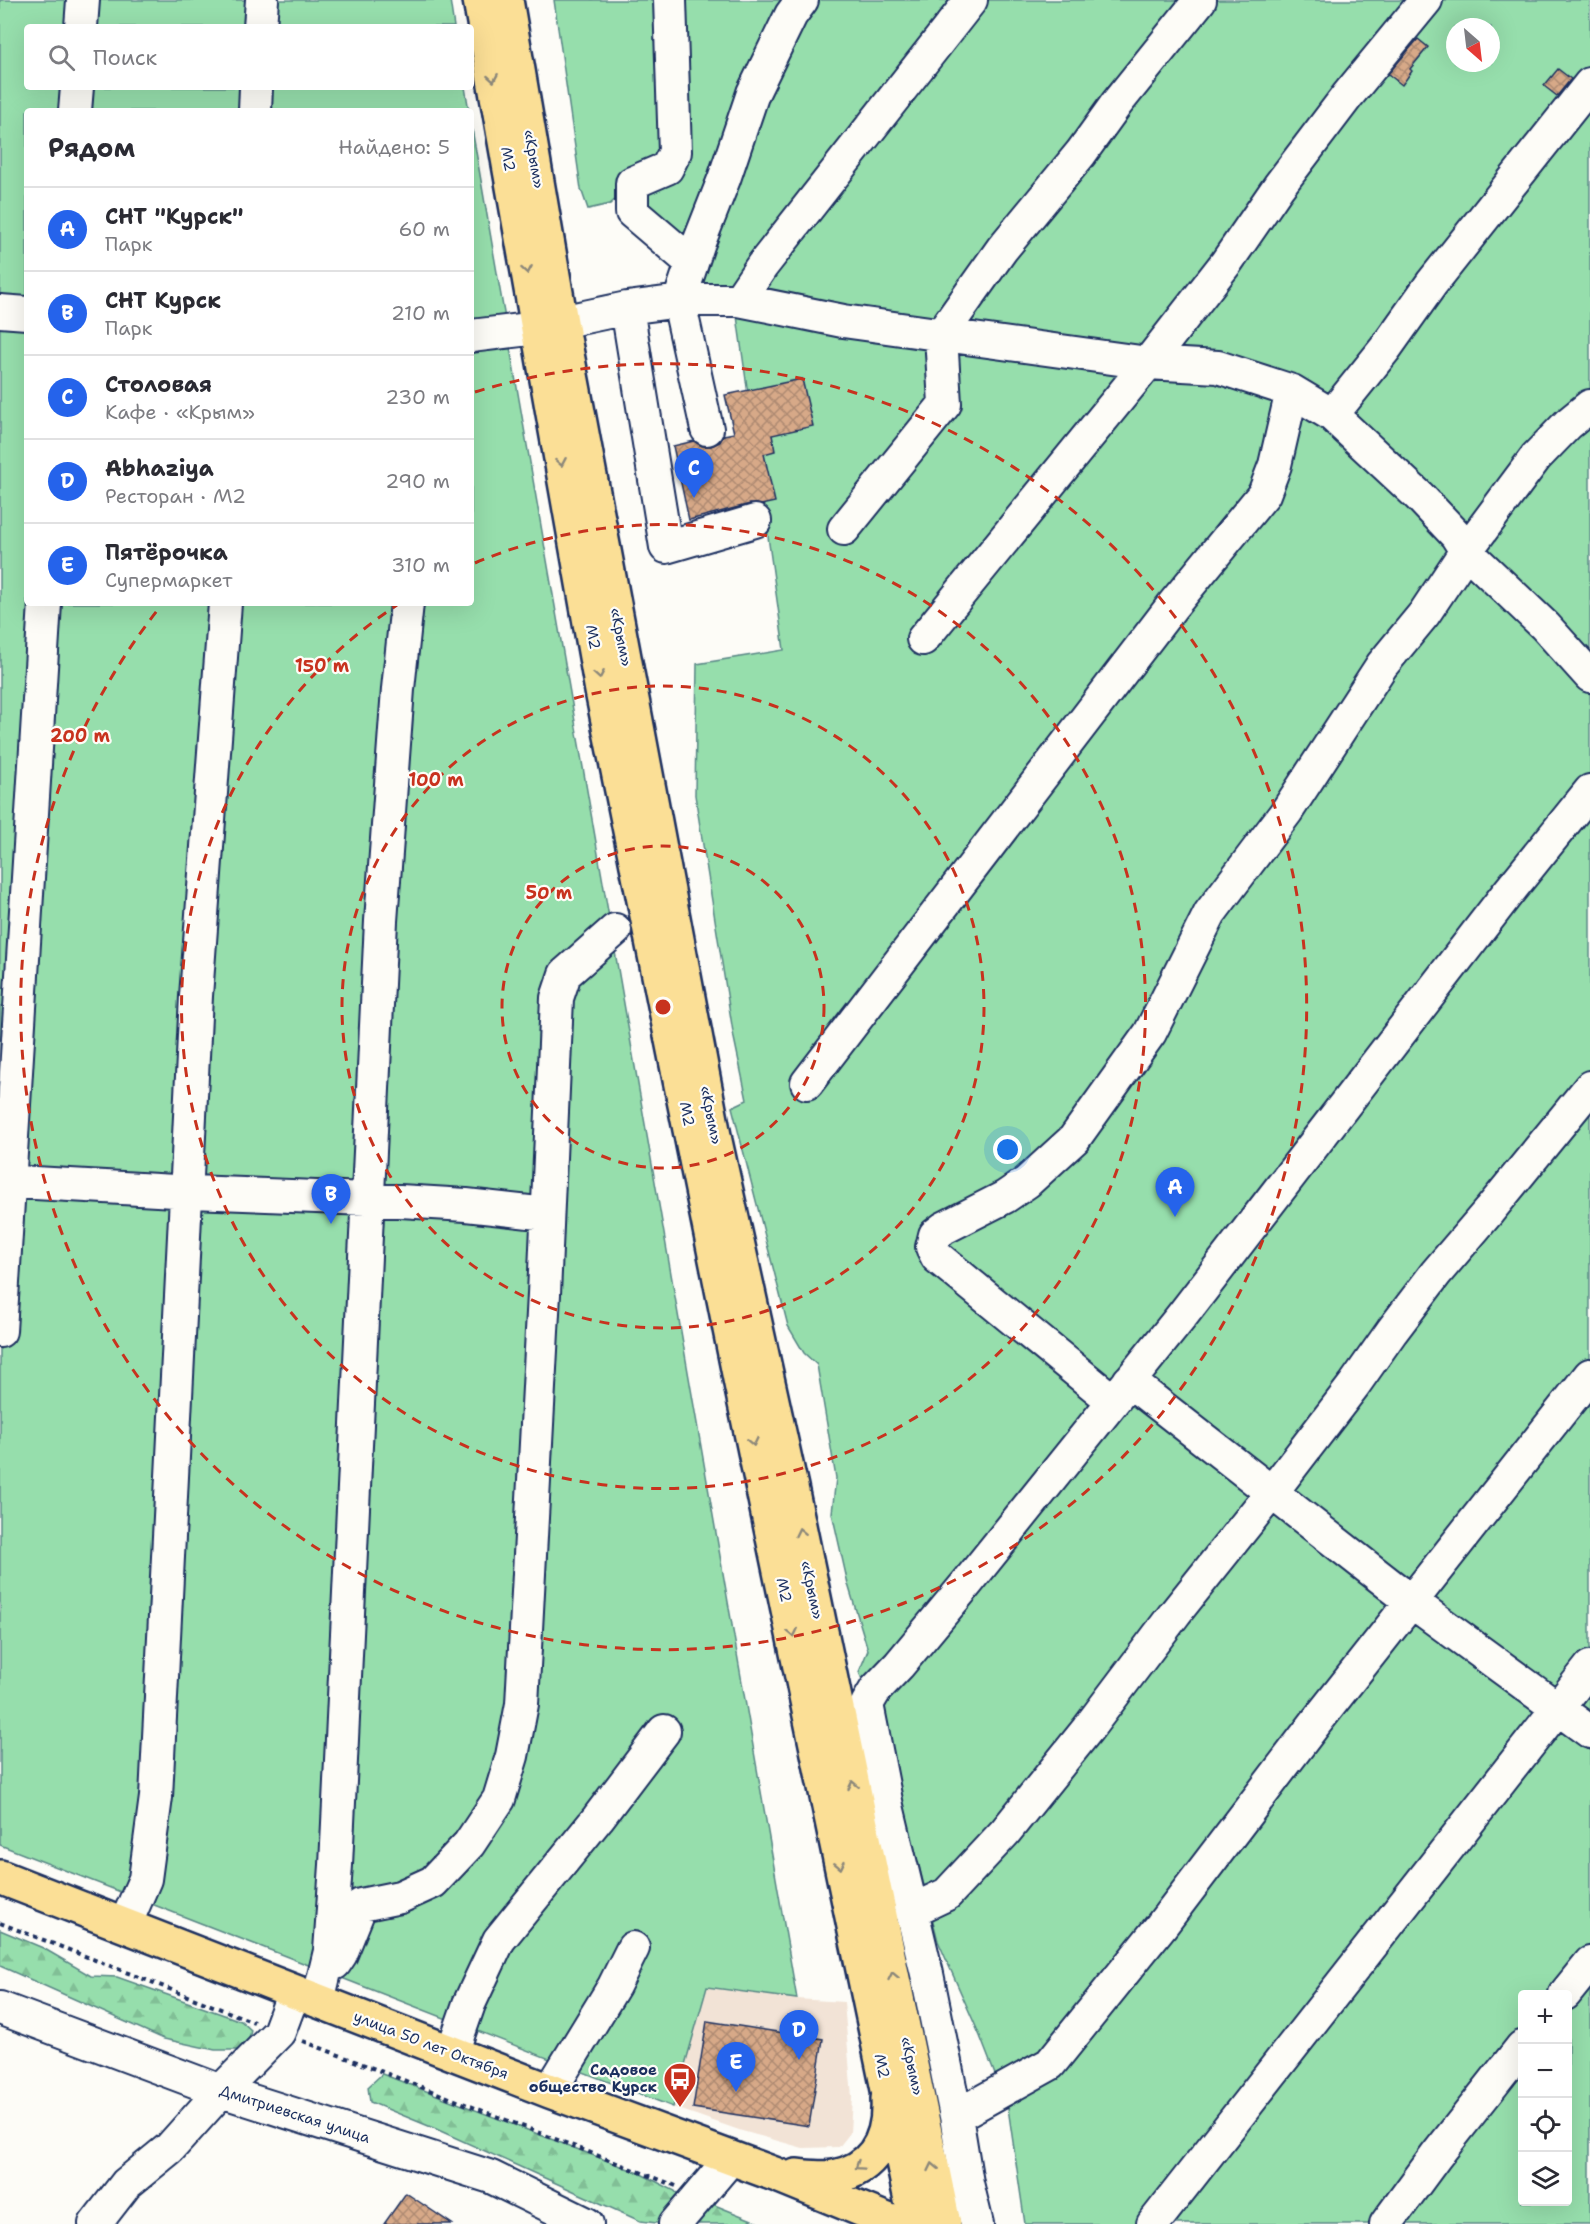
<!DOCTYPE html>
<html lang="ru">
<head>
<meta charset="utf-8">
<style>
  body { margin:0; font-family:"Shantell Sans",sans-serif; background:#f7f7f7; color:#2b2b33 }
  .controls { position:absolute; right:18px; bottom:18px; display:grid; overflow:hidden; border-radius:6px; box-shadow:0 6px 24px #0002 }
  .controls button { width:54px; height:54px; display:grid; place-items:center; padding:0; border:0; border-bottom:2px solid #e1e1e2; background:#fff; color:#2b2b33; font:30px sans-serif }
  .compass { position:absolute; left:1446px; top:18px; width:54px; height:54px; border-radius:50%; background:#fff; box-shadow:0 6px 24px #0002; rotate:152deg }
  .you { position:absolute; left:1008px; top:1150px; width:21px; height:21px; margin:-15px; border:4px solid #fff; border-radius:50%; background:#1a73e8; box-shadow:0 0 0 9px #1a73e833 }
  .badge { display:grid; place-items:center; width:39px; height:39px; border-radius:50%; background:#2563eb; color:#fff; font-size:20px; font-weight:700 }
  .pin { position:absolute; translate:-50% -50px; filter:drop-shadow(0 2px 3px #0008) }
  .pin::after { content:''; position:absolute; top:32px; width:21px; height:18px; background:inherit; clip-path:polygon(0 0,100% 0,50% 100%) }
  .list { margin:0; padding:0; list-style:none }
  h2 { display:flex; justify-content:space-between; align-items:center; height:78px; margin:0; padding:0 24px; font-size:26px }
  h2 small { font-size:20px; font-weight:400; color:#7c7c81 }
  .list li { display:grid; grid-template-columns:39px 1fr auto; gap:18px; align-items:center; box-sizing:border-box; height:84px; padding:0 24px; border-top:2px solid #e1e1e2 }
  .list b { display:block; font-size:22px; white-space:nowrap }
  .list p { margin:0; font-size:20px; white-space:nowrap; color:#7c7c81 }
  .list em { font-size:20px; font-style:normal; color:#7c7c81 }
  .icon { flex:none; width:33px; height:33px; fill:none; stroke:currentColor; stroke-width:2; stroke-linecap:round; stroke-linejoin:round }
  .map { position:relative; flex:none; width:1590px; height:2224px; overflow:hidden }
  .search { position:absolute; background:#fff; box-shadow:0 6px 24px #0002; left:24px; top:24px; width:450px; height:66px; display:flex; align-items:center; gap:15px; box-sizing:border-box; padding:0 21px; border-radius:6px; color:#7c7c81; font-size:22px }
  .panel { position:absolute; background:#fff; box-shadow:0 6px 24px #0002; left:24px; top:108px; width:450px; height:498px; border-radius:6px }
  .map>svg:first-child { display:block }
</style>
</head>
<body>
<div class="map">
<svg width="1590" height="2224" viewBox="0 0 1590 2224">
  <defs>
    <pattern id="forest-firs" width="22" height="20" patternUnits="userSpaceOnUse" patternTransform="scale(1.5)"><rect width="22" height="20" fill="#96deac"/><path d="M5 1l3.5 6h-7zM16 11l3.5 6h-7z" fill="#81bf96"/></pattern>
    <pattern id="building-cross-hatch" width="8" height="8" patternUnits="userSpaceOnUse" patternTransform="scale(1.5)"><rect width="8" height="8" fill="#d7a988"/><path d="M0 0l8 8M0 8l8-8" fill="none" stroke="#ae8a72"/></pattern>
  </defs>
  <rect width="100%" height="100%" fill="#fdfcf7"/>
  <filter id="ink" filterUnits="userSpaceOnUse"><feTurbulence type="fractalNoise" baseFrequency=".0167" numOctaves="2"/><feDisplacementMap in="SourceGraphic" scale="12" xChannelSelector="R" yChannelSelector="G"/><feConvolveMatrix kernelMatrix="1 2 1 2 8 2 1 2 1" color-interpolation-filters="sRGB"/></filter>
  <g filter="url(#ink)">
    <path fill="#f2e3d6" d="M 707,1987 L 797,1999 L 844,2002 L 852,2097 L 850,2133 L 839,2147 L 803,2148 L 742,2131 L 673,2107 Z"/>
    <path fill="url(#forest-firs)" stroke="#588685" stroke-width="1.5" d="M 0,1930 L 43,1948 L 91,1976 L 117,1977 L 241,2021 L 251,2030 L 249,2040 L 240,2050 L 215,2050 L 164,2039 L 0,1966 Z
      M 382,2074 L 639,2173 L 675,2191 L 683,2203 L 665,2224 L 640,2221 L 436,2129 L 370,2102 L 368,2087 Z
      M 707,2202 L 762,2224 L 687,2224 Z"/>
    <path fill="#96deac" stroke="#588685" stroke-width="1.5" fill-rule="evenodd" d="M 0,0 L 450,0 L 454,27 L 27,27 L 27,87 L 465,87 L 469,111 L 27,111 L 27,603 L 471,603 L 471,123 L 797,1999 L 707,1987 L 673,2107 L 0,1845 Z
      M 554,0 L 1590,0 L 1590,2224 L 1025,2224 L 1008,2108 L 980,2036 L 938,1941 L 888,1743 L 859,1672 L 868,1650 L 848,1584 L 832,1513 L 836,1478 L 817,1365 L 804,1353 L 788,1326 L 732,1107 L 747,1100 L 734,1038 L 695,795 L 697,664 L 784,650 L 736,309 L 690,290 L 692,236 L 664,226 L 618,197 L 610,204 L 588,209 L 581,189 ZM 1455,27 L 1491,27 L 1491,63 L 1455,63 ZM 1522,1994 L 1568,1994 L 1568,2202 L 1522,2202 Z"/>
    <path fill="url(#building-cross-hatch)" stroke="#1b2f5e" stroke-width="1.5" d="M 1418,39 L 1428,47 L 1410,69 L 1412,71 L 1402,85 L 1388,74 Z
      M 1558,69 L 1571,79 L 1557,96 L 1544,86 Z
      M 802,379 L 813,426 L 772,435 L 775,451 L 764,454 L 775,502 L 761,505 L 750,504 L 689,520 L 673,446 L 694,441 L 702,446 L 711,446 L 720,442 L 724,435 L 734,433 L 725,395 Z
      M 707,2021 L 823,2039 L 809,2126 L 693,2108 Z
      M 406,2193 L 452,2224 L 384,2224 Z"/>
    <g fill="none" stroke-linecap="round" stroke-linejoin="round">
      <defs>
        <path id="minor" d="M 670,0 L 675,152 L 667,168 L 632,183 L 632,212 L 692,263
          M 81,27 L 83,0
          M 260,27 L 262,0
          M 75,111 L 77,87
          M 255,111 L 256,87
          M 739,300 L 762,266 L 971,0
          M 627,308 L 666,547 L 755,521
          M 0,311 L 27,313
          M 561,322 L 627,308 L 688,300 L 739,300 L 843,321 L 1148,363 L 1218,367 L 1292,391 L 1332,415 L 1419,496 L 1456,535 L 1466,551 L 1545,626 L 1590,676
          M 471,336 L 538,328
          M 1332,415 L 1385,349 L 1432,283 L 1590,84
          M 707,429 L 679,302 L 698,245 L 724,179 L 753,93 L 791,15 L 802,0
          M 844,529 L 945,404 L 941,335 L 1002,249 L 1081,153 L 1117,103 L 1200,0
          M 923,639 L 1148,363 L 1226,263 L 1279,186 L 1348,95 L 1426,0
          M 807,1083 L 1173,605 L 1264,494 L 1275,465 L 1292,391
          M 0,1181 L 192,1192 L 367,1199 L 466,1205 L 547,1214
          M 0,1331 L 45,603
          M 1129,1381 L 1412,1602 L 1590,1732
          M 1113,1401 L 937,1257 L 932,1247 L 935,1235 L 944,1228 L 1005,1197 L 1027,1182 L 1074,1139 L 1150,1033 L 1210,913 L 1287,811 L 1382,665 L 1424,614 L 1466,551 L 1536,457 L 1568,424 L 1590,406
          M 911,1911 L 947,1894 L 1005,1832 L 1087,1730 L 1176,1612 L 1272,1492 L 1354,1385 L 1392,1331 L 1436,1273 L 1489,1211 L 1590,1087
          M 125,1925 L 145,1879 L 156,1797 L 196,996 L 225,603
          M 335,1963 L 341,1954 L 361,1905 L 400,1897 L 433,1882 L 469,1844 L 499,1799 L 512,1756 L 522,1704 L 544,1294 L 557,998 L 565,974 L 615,930
          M 1565,1994 L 1590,1963
          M 318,2001 L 330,1951 L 336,1865 L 381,921 L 398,689 L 407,603
          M 0,2008 L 221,2091 L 491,2177 L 587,2224
          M 452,2053 L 469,2004 L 499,1940 L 598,1818 L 664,1731
          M 550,2091 L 614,1986 L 633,1948
          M 956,2116 L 1050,2064 L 1161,1926 L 1317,1721 L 1590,1375
          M 95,2224 L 126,2184 L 170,2148 L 221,2091 L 279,2032 L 294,1992
          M 675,2224 L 731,2158
          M 977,2224 L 967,2183 L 956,2116 L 927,1974 L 887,1806 L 867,1704 L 876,1689 L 899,1665 L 968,1582 L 1181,1317 L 1507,894 L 1590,791
          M 1153,2224 L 1590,1667
          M 1386,2224 L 1436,2156 L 1522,2047"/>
        <path id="major" d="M 0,1877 L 550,2091 L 777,2175 L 897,2224
          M 796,2176 C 808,2177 823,2179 834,2177 C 875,2169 890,2137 888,2099"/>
        <path id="highway" d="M 480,0 L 602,691 L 741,1384 L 916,2224
          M 506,0 L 561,322 L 715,1141 L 791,1487 L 944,2224"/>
      </defs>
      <use href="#minor" stroke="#1b2f5e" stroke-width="36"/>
      <use href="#major" stroke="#1b2f5e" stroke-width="38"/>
      <use href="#highway" stroke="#1b2f5e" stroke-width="38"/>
      <path stroke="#1b2f5e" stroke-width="4" stroke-dasharray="4.5 4.5" stroke-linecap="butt" d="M 0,1923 L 254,2022
        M 303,2041 L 676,2186"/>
      <use href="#minor" stroke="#fdfcf7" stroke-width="32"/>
      <use href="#major" stroke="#fbdf96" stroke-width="33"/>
      <use href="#highway" stroke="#fbdf96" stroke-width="33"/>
    </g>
    <defs><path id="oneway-chevron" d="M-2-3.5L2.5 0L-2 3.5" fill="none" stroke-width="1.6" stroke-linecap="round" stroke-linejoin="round" transform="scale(1.5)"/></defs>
    <g stroke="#8b877a">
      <use href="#oneway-chevron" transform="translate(493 78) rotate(80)"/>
      <use href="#oneway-chevron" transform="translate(527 270) rotate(80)"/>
      <use href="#oneway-chevron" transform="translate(561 462) rotate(80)"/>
      <use href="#oneway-chevron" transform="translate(599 675) rotate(80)"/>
      <use href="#oneway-chevron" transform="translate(753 1442) rotate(78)"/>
      <use href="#oneway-chevron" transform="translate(800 1532) rotate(-102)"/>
      <use href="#oneway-chevron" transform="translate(793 1633) rotate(78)"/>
      <use href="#oneway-chevron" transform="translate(853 1785) rotate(-102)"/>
      <use href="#oneway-chevron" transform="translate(840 1865) rotate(78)"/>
      <use href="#oneway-chevron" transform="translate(893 1976) rotate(-102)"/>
      <use href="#oneway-chevron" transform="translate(859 2166) rotate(146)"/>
      <use href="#oneway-chevron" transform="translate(933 2167) rotate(-102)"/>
    </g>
  </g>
  <g fill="none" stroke="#c8321e" stroke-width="3" stroke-dasharray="10 8">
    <circle cx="663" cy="1007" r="161"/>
    <circle cx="663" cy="1007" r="321"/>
    <path d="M475 563A482 482 0 1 1 397 605"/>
    <path d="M475 392A643 643 0 1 1 160 607"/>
  </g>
  <defs>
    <symbol id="bus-pin" viewBox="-11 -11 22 30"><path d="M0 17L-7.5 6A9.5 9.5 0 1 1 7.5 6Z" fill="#c8321e" stroke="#fdfcf7"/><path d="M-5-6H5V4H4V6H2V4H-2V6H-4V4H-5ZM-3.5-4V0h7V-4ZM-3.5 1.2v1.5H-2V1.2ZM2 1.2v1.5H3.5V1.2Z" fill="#fff"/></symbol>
  </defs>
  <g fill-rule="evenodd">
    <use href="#bus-pin" x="661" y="2060" width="38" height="52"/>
  </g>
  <g text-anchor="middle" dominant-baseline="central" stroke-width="4.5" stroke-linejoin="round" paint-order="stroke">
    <g font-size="15" fill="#1b2f5e" stroke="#fdfcf7">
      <text transform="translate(508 159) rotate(80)">М2</text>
      <text transform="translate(534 159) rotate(80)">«Крым»</text>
      <text transform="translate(593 637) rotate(80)">М2</text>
      <text transform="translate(621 637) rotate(79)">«Крым»</text>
      <text transform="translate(687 1114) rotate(79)">М2</text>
      <text transform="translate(711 1115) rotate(79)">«Крым»</text>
      <text transform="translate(784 1590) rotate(78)">М2</text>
      <text transform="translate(812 1590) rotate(78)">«Крым»</text>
      <text transform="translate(431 2045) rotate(21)">улица 50 лет Октября</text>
      <text transform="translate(882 2066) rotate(78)">М2</text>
      <text transform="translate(912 2066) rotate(78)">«Крым»</text>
      <text transform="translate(295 2114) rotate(18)">Дмитриевская улица</text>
    </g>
    <g font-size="15" font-weight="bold" fill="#1b2f5e" stroke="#fdfcf7" text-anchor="end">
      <text x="657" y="2070">Садовое<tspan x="657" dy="17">общество Курск</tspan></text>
    </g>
  </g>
  <circle cx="663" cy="1007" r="9" fill="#c8321e" stroke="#fdfcf7" stroke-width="3"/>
  <g font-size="18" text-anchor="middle" font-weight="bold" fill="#c8321e" stroke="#fdfcf7" stroke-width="4.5" stroke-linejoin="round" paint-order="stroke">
    <text x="322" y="672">150 m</text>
    <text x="80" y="742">200 m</text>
    <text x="436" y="786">100 m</text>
    <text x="549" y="899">50 m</text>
  </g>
</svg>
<div class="controls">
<button>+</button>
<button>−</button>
<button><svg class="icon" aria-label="locate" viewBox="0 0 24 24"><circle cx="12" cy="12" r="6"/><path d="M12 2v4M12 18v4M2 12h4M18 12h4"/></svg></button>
<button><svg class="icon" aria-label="layers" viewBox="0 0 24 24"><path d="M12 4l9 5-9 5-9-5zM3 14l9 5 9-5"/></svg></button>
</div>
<svg class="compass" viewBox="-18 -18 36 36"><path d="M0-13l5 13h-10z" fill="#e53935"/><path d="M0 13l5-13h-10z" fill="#7c7c81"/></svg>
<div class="you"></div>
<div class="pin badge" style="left:1175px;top:1217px">A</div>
<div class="pin badge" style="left:331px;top:1224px">B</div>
<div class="pin badge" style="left:694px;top:498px">C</div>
<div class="pin badge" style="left:799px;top:2060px">D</div>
<div class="pin badge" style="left:736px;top:2092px">E</div>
<div class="search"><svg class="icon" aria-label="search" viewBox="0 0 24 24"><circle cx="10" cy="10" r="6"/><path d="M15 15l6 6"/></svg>Поиск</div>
<section class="panel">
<h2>Рядом<small>Найдено: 5</small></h2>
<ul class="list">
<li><span class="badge">A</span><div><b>СНТ &quot;Курск&quot;</b><p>Парк</p></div><em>60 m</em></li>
<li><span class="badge">B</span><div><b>СНТ Курск</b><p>Парк</p></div><em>210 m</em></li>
<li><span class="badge">C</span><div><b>Столовая</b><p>Кафе · «Крым»</p></div><em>230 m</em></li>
<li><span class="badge">D</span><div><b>Abhaziya</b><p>Ресторан · М2</p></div><em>290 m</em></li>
<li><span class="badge">E</span><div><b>Пятёрочка</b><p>Супермаркет</p></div><em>310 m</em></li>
</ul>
</section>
</div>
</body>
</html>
